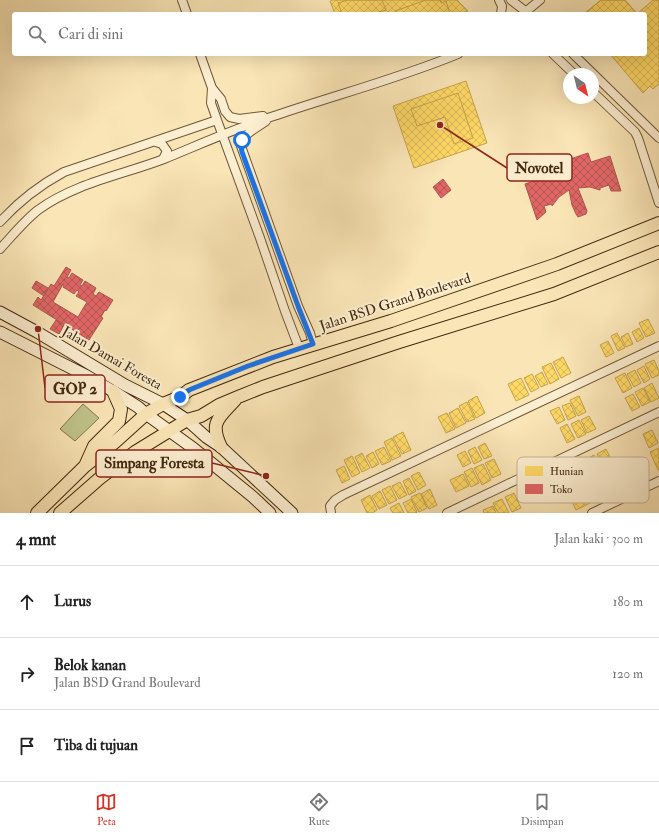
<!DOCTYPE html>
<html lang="id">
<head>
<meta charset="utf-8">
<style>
  body { margin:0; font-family:"IM FELL Double Pica",serif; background:#f2f2f2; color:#222 }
  .compass { position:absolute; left:563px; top:68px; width:36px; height:36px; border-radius:50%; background:#fff; box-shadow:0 4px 16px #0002; rotate:145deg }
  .stop { position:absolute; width:12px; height:12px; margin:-9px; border:3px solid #1a73e8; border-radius:50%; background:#fff }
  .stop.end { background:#1a73e8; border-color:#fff; box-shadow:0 1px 4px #0008 }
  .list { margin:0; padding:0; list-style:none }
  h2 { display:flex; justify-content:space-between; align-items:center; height:52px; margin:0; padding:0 16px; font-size:17px }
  h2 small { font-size:13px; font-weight:400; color:#767676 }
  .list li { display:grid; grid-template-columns:26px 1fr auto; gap:12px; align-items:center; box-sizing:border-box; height:72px; padding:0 16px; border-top:1px solid #e0e0e0 }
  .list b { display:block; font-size:15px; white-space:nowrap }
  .list p { margin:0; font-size:13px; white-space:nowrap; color:#767676 }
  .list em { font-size:13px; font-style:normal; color:#767676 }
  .icon { flex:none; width:22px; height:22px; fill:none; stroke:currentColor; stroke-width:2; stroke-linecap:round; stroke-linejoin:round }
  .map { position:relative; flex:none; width:659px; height:513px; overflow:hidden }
  .search { position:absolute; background:#fff; box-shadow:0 4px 16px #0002; left:12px; right:12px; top:12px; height:44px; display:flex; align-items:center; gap:10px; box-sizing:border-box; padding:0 14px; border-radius:4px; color:#767676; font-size:15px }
  .sheet { height:268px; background:#fff }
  nav { display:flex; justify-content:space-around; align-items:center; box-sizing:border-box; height:56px; border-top:1px solid #e0e0e0; background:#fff; font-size:11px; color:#767676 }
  nav a { display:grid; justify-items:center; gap:2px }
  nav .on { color:#d93025 }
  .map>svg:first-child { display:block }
</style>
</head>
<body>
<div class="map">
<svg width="659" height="513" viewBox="0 0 659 513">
  <defs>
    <pattern id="homes-cross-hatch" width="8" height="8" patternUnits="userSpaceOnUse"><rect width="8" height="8" fill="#ffd966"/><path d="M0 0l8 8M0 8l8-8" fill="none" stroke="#dcba57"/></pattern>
    <pattern id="shops-cross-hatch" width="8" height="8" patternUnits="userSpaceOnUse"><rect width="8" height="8" fill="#e06666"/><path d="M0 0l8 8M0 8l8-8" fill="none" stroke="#b75452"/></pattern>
  </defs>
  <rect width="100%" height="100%" fill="#fae5b6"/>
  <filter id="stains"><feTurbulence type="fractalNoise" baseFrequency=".005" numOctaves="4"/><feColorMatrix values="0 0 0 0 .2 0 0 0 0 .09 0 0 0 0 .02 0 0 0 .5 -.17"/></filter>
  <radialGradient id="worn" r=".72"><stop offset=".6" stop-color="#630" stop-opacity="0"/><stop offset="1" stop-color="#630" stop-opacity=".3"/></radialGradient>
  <path fill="#c0c48c" stroke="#81764e" d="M 83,404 L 99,418 L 75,441 L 60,429 Z"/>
  <path fill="url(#homes-cross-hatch)" stroke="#c6a44c" d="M 332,0 L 457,0 L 468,11 L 458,14 L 335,14 L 330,1 Z
    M 348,0 L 382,0 L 386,10 L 373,14 L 342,14 L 338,3 Z
    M 426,0 L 440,0 L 441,3 L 446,1 L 450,14 L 396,14 L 395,11 Z
    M 601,0 L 625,0 L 637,14 L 653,0 L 659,0 L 659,84 L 653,89 L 650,86 L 643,93 L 610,54 L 645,54 L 645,14 L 584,14 Z
    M 601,0 L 625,0 L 637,14 L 584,14 Z
    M 466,81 L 487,143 L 414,168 L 393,106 Z
    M 458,93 L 473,138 L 454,144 L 445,117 L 417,126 L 411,109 Z
    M 648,319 L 655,333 L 646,337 L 639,323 Z
    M 639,328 L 644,338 L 637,342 L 632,332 Z
    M 617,333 L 625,348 L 618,351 L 611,336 Z
    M 628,333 L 633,344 L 626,347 L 621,337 Z
    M 608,341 L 614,353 L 606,357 L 600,345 Z
    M 563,357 L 571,373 L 561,378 L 553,362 Z
    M 654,360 L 659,371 L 659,375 L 652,378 L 645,364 Z
    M 551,363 L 559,379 L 550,384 L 542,367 Z
    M 644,366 L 650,379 L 644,383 L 637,370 Z
    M 635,370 L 641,383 L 634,387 L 627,374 Z
    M 542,372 L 548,384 L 541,387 L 535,376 Z
    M 625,373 L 632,388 L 623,393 L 615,378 Z
    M 532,374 L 539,388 L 531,392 L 524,378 Z
    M 521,378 L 529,395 L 516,401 L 508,384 Z
    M 652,383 L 659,398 L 651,402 L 644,388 Z
    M 643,388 L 650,402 L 642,406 L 635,392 Z
    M 633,394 L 640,407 L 632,411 L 625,398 Z
    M 477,396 L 485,413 L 476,418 L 468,401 Z
    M 579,396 L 586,412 L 578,416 L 570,400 Z
    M 467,402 L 475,419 L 467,422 L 459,406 Z
    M 570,403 L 576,416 L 568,420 L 562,406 Z
    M 559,407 L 565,420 L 557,424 L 550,411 Z
    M 458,408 L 466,423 L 456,428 L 449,413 Z
    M 447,413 L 455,429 L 446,433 L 438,417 Z
    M 589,416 L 596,429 L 587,433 L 581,420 Z
    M 579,420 L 586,434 L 578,438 L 571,424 Z
    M 567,424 L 575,439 L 567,443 L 560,428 Z
    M 652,430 L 658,443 L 649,448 L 643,434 Z
    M 403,432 L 411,450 L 402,454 L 393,437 Z
    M 392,438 L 401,456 L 392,460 L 384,442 Z
    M 485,443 L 492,456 L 484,459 L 478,447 Z
    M 384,447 L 391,461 L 382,465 L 375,451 Z
    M 475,447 L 482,460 L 474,464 L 468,451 Z
    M 659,448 L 659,470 L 658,470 L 650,452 Z
    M 606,449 L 613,463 L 603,468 L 597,454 Z
    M 465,451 L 471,463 L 463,467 L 457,455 Z
    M 373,452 L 379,464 L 372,468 L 366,456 Z
    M 362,453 L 370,468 L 362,472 L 355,457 Z
    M 594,455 L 600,469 L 591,473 L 585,460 Z
    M 352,456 L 360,473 L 352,477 L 344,460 Z
    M 494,459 L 501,474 L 492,478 L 485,463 Z
    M 483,464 L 491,480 L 482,485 L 474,468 Z
    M 344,466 L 350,479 L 342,483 L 336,470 Z
    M 472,468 L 479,483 L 471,487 L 464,472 Z
    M 419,472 L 426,485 L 418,490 L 411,476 Z
    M 463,474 L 469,486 L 456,492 L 450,480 Z
    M 409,478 L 416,491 L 409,495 L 403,481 Z
    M 400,482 L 407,495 L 399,499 L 392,486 Z
    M 580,483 L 590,503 L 576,510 L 566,490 Z
    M 390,486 L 397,500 L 389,504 L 382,490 Z
    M 430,489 L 437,505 L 429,509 L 421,494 Z
    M 380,491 L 387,505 L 379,509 L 372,496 Z
    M 420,493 L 427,508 L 419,512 L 411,497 Z
    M 514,493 L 521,508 L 512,512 L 505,497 Z
    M 370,495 L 377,510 L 372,513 L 367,513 L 361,500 Z
    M 411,499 L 417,512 L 416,513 L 408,513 L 403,503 Z
    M 502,499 L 509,513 L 498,513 L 493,503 Z
    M 399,503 L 404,513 L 393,513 L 390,508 Z
    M 493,506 L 496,513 L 484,513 L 483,510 Z"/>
  <path fill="url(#shops-cross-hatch)" stroke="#b1544c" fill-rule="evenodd" d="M 588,153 L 591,162 L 610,156 L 621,191 L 611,191 L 609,185 L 600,188 L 600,190 L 590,187 L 578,188 L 587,211 L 586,214 L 578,217 L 576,214 L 572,205 L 569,190 L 559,197 L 552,206 L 552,204 L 544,206 L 546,212 L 537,220 L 525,184 L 543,178 L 541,169 Z
    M 443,179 L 451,190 L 441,198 L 433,187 Z
    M 66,267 L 71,270 L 67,277 L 69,278 L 72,273 L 83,280 L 80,285 L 82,286 L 85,281 L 96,288 L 93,294 L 96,296 L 99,292 L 113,300 L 106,311 L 105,310 L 101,317 L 103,318 L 89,340 L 33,305 L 38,297 L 41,300 L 51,284 L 54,286 ZM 63,284 L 64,285 L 63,287 L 74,294 L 77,290 L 79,292 L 76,296 L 87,302 L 78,317 L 53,302 Z
    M 36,281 L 48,288 L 44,296 L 32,288 Z
    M 56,320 L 64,325 L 59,334 L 50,329 Z"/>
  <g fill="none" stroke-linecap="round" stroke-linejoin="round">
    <defs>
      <path id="street" d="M 182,0 L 187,14
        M 499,0 L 502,6 L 501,14
        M 511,0 L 529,14
        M 523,14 L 540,0
        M 200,54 L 212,88 L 221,99 L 225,111 L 230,117 L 239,119 L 263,116
        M 553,54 L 574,74
        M 573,54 L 659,138
        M 212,88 L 211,103 L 217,120 L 260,238 L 285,311 L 299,348
        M 593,92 L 635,132 L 638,138 L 659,203
        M 266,121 C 257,128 243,133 241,146 L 298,306 L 310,333 L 313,344
        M 156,142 L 162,144 L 167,151 L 163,159
        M 0,222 C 19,201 40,185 64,172 L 217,120
        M 0,249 C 12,236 24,221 38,210 C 75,183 122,175 164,159 C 201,144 238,127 277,115 C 336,95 400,78 458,54
        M 331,513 L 330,506 L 335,500 L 343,495 L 659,346
        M 447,513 L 659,412
        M 592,513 L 659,481"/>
      <path id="secondary" d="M 0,312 L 37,332 L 125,385 L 163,404 L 187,420 L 206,437 L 221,447 L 292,513
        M 0,332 L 87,376 L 113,391 L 138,407 L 146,414 L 193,448 L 253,497 L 270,513"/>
      <path id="primary" d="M 221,447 C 209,422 219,418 235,400
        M 85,466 L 94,446 L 119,421 L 121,409 L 113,391
        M 37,513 L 85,466 L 115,442 L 146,414 L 163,404 L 180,397 L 189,390 L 273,357 L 391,321 L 557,264 L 659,223
        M 60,513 L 100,478 L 135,452 L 187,420 L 201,416 L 219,405 L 238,397 L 263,387 L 399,342 L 554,294 L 659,252"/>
    </defs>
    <use href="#street" stroke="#705839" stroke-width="10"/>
    <use href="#secondary" stroke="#42290f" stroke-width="13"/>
    <use href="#primary" stroke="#42290f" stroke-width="14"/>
    <use href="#street" stroke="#fceed0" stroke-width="8"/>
    <use href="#secondary" stroke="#fceed0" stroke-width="11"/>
    <use href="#primary" stroke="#fae5b6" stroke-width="12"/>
  </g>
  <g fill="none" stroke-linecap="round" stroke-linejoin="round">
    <path stroke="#1a73e8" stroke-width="5" d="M 180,397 L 189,390 L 248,366 L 313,344 L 298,306 L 242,152 L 241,146 L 242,140"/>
  </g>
  <g text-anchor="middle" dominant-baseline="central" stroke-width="4" stroke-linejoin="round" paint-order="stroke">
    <g font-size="14" fill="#42290f" stroke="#fceed0">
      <text transform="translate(395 302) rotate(-18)">Jalan BSD Grand Boulevard</text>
      <text transform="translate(112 358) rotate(30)">Jalan Damai Foresta</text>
    </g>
  </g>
  <rect x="517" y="457" width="132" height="46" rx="6" fill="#fceed0" stroke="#c4b396" stroke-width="1"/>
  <rect x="525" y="466" width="18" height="10" fill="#ffd966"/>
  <rect x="525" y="484" width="18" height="10" fill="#e06666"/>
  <g font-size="11" fill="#42290f">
    <text x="550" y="475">Hunian</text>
    <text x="550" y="493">Toko</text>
  </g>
  <path fill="none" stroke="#8f2418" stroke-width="1.5" d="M440 125L507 168M38 329L45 388M266 476L212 463"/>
  <g fill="#8f2418" stroke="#fceed0" stroke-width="1.5">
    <circle cx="440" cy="125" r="4"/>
    <circle cx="38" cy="329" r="4"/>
    <circle cx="266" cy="476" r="4"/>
  </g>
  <g fill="#fceed0" stroke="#8f2418" stroke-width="1.5">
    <rect x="507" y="154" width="65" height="27" rx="4"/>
    <rect x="45" y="375" width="60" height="27" rx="4"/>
    <rect x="96" y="450" width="116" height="27" rx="4"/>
  </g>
  <g font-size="15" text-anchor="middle" font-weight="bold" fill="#42290f">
    <text x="539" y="173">Novotel</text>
    <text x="75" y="394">GOP 2</text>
    <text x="154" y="468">Simpang Foresta</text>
  </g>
  <rect width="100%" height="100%" filter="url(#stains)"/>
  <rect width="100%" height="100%" fill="url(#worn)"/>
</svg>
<svg class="compass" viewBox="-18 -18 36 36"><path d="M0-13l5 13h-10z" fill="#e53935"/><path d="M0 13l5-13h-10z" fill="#767676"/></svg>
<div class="stop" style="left:242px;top:140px"></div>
<div class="stop end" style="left:180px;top:397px"></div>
<div class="search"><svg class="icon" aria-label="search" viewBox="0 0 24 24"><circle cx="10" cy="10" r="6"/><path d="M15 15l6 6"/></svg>Cari di sini</div>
</div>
<section class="sheet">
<h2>4 mnt<small>Jalan kaki · 300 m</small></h2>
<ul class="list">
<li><svg class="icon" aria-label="ahead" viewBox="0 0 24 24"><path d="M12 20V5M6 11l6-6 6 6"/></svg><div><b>Lurus</b></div><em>180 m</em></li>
<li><svg class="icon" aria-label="right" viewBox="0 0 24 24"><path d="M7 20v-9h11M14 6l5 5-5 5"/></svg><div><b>Belok kanan</b><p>Jalan BSD Grand Boulevard</p></div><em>120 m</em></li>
<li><svg class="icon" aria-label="arrive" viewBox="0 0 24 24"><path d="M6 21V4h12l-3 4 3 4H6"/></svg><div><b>Tiba di tujuan</b></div></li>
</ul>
</section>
<nav>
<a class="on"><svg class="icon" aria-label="map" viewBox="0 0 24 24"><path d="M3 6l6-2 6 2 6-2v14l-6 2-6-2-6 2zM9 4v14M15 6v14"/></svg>Peta</a>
<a><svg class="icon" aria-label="directions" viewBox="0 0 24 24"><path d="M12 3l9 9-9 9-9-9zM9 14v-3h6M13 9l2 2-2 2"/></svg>Rute</a>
<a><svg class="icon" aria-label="saved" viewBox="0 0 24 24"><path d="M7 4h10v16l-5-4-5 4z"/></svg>Disimpan</a>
</nav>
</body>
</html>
